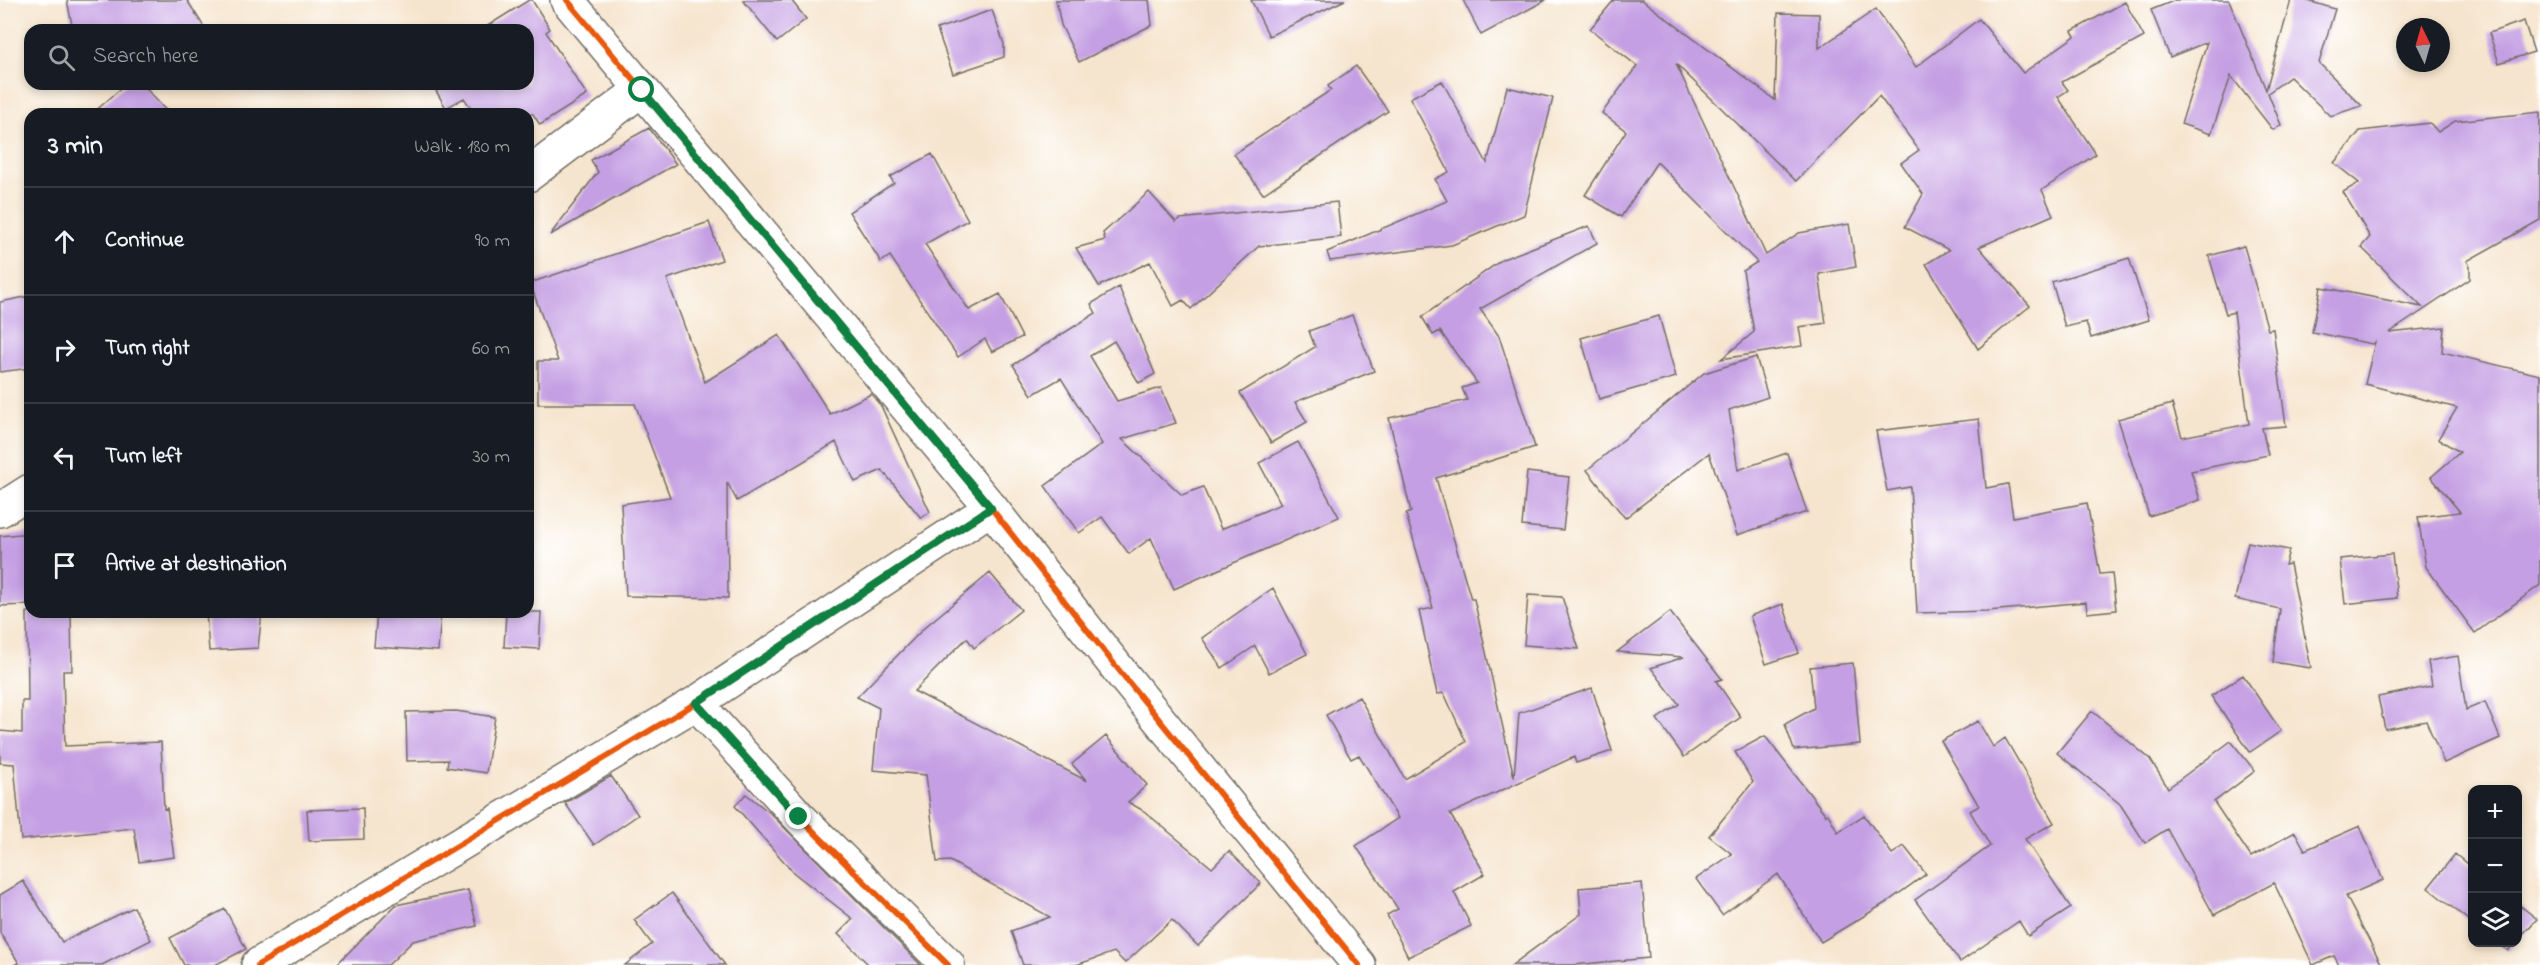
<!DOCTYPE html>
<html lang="en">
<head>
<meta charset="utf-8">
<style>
  body { margin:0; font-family:"Indie Flower",sans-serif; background:#242831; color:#f1f3f6 }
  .controls { position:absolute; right:18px; bottom:18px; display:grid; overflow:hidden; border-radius:12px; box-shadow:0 3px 9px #0003 }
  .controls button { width:54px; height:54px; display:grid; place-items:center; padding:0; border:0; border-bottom:2px solid #363941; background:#171b24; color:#f1f3f6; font:30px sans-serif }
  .compass { position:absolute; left:2396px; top:18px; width:54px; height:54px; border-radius:50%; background:#171b24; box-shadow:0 3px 9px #0003; rotate:355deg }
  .stop { position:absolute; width:18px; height:18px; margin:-14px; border:4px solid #0b8043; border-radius:50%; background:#fff }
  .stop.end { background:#0b8043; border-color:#fff; box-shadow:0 2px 6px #0008 }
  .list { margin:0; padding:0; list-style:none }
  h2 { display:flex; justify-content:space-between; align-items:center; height:78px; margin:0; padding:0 24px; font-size:26px }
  h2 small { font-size:20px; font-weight:400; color:#9ea1a6 }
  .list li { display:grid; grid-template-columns:39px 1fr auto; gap:18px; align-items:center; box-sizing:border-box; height:108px; padding:0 24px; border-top:2px solid #363941 }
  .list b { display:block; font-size:22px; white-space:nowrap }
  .list em { font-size:20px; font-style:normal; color:#9ea1a6 }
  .icon { flex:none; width:33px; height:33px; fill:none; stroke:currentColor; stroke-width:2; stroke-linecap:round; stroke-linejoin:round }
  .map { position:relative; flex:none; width:2540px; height:965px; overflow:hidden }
  .search { position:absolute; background:#171b24; box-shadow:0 3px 9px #0003; left:24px; top:24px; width:510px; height:66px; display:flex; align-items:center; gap:15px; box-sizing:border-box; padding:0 21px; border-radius:18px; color:#9ea1a6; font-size:22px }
  .panel { position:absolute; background:#171b24; box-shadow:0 3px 9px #0003; left:24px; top:108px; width:510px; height:510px; border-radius:18px }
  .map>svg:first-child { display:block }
</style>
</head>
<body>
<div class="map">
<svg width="2540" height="965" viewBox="0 0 2540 965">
  <rect width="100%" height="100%" fill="#fff"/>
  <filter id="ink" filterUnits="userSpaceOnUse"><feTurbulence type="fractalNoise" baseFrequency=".0167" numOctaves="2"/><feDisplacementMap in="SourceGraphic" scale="12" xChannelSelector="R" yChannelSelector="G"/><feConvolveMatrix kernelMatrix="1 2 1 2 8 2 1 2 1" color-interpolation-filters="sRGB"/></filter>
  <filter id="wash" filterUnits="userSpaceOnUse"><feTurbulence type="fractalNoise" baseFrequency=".008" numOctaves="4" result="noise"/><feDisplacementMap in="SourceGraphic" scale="24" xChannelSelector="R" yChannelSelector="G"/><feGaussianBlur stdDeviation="1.35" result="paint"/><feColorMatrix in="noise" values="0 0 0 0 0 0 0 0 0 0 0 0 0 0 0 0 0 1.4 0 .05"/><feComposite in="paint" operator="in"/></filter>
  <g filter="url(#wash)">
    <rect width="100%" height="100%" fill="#f6e5ce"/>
    <g id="blocks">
      <path fill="#c59fe3" d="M 67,0 L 187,0 L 206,30 L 73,30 Z
        M 529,0 L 532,0 L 550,29 L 546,32 L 587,95 L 540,125 L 533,114 L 475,114 L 464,98 L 446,108 L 432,84 L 528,84 L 528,30 L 481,30 Z
        M 743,0 L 791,0 L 806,19 L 777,42 Z
        M 1056,0 L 1149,0 L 1152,25 L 1079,62 L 1061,25 Z
        M 1251,0 L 1345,0 L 1269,36 Z
        M 1463,0 L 1546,0 L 1481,35 Z
        M 1614,0 L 1642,0 L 1775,100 L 1778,13 L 1819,14 L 1819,48 L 1876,9 L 1916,67 L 1979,19 L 2023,73 L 2075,36 L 2072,31 L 2125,2 L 2144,37 L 2062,82 L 2068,90 L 2058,97 L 2096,154 L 2042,190 L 2053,215 L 1979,247 L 2030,306 L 1978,349 L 1926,264 L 1949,250 L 1905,227 L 1923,194 L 1901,163 L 1919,150 L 1879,96 L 1796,181 L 1676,64 L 1766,255 L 1799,233 L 1849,224 L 1856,267 L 1819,274 L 1826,323 L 1799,327 L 1802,346 L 1721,359 L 1754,332 L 1743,271 L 1757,262 L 1657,162 L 1621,217 L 1585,195 L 1626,131 L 1602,113 L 1637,66 L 1590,29 Z
        M 2176,0 L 2229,0 L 2266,90 L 2291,0 L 2305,0 L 2335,9 L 2319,63 L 2362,106 L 2330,116 L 2290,77 L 2268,93 L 2281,125 L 2273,130 L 2231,76 L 2211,134 L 2181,124 L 2207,42 L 2170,57 L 2151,10 Z
        M 992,10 L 1004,44 L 1004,57 L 953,74 L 937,29 Z
        M 2524,21 L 2534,52 L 2499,63 L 2489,33 Z
        M 1356,66 L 1388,111 L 1263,194 L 1234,154 L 1331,90 L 1328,86 Z
        M 1442,81 L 1487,163 L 1507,87 L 1553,98 L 1524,215 L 1452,245 L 1330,261 L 1327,252 L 1447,201 L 1435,179 L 1449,172 L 1410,98 Z
        M 126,84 L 142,84 L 169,114 L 92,114 Z
        M 2540,112 L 2540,220 L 2467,261 L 2470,266 L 2470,279 L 2389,333 L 2444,327 L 2442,352 L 2540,375 L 2540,585 L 2475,633 L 2426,567 L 2418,517 L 2460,512 L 2431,477 L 2460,452 L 2438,439 L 2457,408 L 2365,384 L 2375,342 L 2372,344 L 2312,332 L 2321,287 L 2422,307 L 2361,247 L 2370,237 L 2343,192 L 2359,183 L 2334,163 L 2360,131 L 2430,123 L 2438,132 L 2455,121 Z
        M 649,128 L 676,164 L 550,235 L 598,172 L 591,160 Z
        M 932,154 L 968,220 L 925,244 L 969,310 L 1000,294 L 1022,337 L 992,352 L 985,339 L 958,357 L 890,256 L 881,262 L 849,212 L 894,183 L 890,177 Z
        M 1149,192 L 1176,222 L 1180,219 L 1337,202 L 1341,237 L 1259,246 L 1191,309 L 1183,300 L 1173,306 L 1150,262 L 1099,286 L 1076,248 L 1105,240 L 1103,233 Z
        M 709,222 L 722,260 L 667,279 L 705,382 L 779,335 L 830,414 L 871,394 L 881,406 L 930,512 L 921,518 L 882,470 L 855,482 L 836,442 L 737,501 L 727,482 L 728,598 L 626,596 L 621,504 L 670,497 L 635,404 L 538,404 L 538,361 L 558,361 L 530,283 Z
        M 1589,226 L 1597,243 L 1480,309 L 1499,336 L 1535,447 L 1436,478 L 1471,599 L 1474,599 L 1514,777 L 1519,713 L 1592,688 L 1612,751 L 1576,763 L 1574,757 L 1450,814 L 1485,874 L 1454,892 L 1471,926 L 1408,957 L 1387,915 L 1398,909 L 1356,846 L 1398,818 L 1359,755 L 1351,759 L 1326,715 L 1359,697 L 1405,779 L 1466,742 L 1444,693 L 1437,694 L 1419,611 L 1433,608 L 1406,514 L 1411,512 L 1389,418 L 1467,400 L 1462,388 L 1477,383 L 1440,331 L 1433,335 L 1422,317 L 1503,259 Z
        M 2244,246 L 2268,330 L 2273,329 L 2286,426 L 2262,428 L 2268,455 L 2191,471 L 2200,500 L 2149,516 L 2118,419 L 2172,404 L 2182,437 L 2249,424 L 2234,312 L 2226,314 L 2209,256 Z
        M 2129,258 L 2149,320 L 2091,338 L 2086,322 L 2065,327 L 2052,282 Z
        M 1119,287 L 1155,374 L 1139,383 L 1114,341 L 1090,356 L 1117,401 L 1161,388 L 1176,423 L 1122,439 L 1182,495 L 1203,487 L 1221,529 L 1281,504 L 1259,463 L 1298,442 L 1339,517 L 1174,589 L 1151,538 L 1129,554 L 1102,517 L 1079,533 L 1045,486 L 1102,444 L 1061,378 L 1032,395 L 1013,365 L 1096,313 L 1091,304 Z
        M 30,296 L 30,368 L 0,372 L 0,302 Z
        M 1352,315 L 1374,371 L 1295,402 L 1307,422 L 1271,443 L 1240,393 L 1315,347 L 1309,331 Z
        M 1659,316 L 1676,377 L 1599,399 L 1581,338 Z
        M 1756,357 L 1768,397 L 1729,410 L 1738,470 L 1787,453 L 1807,512 L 1737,535 L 1709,453 L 1625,518 L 1587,470 L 1704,373 Z
        M 1979,419 L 1986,488 L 2008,484 L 2013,517 L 2087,503 L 2100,574 L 2112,573 L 2116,610 L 2087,613 L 2086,602 L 1988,611 L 1917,613 L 1910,487 L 1887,491 L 1876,431 Z
        M 1527,472 L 1569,477 L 1563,530 L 1522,526 Z
        M 30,533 L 30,605 L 0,606 L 0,536 Z
        M 2248,542 L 2289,550 L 2285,565 L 2290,564 L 2311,668 L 2273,662 L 2280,609 L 2235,599 Z
        M 2392,554 L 2397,598 L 2345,604 L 2340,559 Z
        M 990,573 L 1021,610 L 974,648 L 967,638 L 914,691 L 1087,781 L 1072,764 L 1106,736 L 1147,785 L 1128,802 L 1144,811 L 1212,868 L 1229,851 L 1261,883 L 1198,946 L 1172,920 L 1125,963 L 1114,952 L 1076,965 L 1023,965 L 1011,931 L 1050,917 L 950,861 L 937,862 L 926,775 L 873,770 L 879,708 L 857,697 L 925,627 Z
        M 1273,588 L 1307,654 L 1269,673 L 1255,646 L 1222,668 L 1202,638 Z
        M 1528,595 L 1562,597 L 1579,649 L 1524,645 Z
        M 1783,604 L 1799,653 L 1766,664 L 1750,616 Z
        M 27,612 L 71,612 L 72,671 L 63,671 L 65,746 L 161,742 L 164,809 L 167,808 L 174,857 L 139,862 L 134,828 L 21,840 L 14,764 L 0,763 L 0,731 L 22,733 L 22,701 L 28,701 Z
        M 206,612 L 262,612 L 258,648 L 209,651 Z
        M 377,612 L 441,612 L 438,651 L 374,647 Z
        M 506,612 L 541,612 L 539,649 L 504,647 Z
        M 1670,612 L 1722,679 L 1716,681 L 1741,717 L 1684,757 L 1657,719 L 1679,704 L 1651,668 L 1684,657 L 1617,652 Z
        M 2458,656 L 2466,710 L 2485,702 L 2500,738 L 2444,763 L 2426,721 L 2385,729 L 2378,697 L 2432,686 L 2428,661 Z
        M 1853,663 L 1860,744 L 1794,750 L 1785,724 L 1814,708 L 1810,667 Z
        M 2243,675 L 2281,731 L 2250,752 L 2211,696 Z
        M 456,711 L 495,717 L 486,773 L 447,767 L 448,760 L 407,761 L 406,712 Z
        M 2092,711 L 2150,759 L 2168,788 L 2231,741 L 2255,771 L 2214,802 L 2251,857 L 2295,832 L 2305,850 L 2360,826 L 2383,880 L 2346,896 L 2382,965 L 2339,965 L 2334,956 L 2313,965 L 2274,883 L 2214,915 L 2167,829 L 2145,843 L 2120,804 L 2057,753 Z
        M 1978,721 L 1993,747 L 2005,738 L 2054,823 L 2025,839 L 2071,908 L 2028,936 L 2019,921 L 1960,962 L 1915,900 L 1990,846 L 1970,811 L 1979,806 L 1941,741 Z
        M 1765,736 L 1826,815 L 1828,814 L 1838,832 L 1864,815 L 1892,854 L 1904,846 L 1926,874 L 1887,902 L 1821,942 L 1778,874 L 1722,915 L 1696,879 L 1732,854 L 1709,836 L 1753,782 L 1735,752 Z
        M 611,776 L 638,815 L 594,845 L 565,803 Z
        M 746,794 L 770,813 L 921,965 L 869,965 L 838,934 L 853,919 L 794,873 L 735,806 Z
        M 363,808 L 364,839 L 309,841 L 307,810 Z
        M 2455,854 L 2472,868 L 2472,923 L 2428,888 Z
        M 23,881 L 62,942 L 134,907 L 151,940 L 102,965 L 14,965 L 19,963 L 0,933 L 0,895 Z
        M 1642,883 L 1649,958 L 1573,965 L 1512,965 L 1581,914 L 1579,888 Z
        M 468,890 L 477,926 L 413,941 L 388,965 L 336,965 L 396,905 Z
        M 672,893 L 725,965 L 625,965 L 652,944 L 634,920 Z
        M 2517,903 L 2537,919 L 2517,940 Z
        M 225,909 L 246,949 L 215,965 L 184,965 L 170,938 Z
        M 2497,942 L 2515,942 L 2508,951 Z"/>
    </g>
  </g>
  <g filter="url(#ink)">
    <use href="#blocks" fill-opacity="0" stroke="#726c64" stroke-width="1.5"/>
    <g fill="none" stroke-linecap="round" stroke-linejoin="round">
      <defs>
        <path id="minor" d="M 528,175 L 641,90
          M 0,510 L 30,491
          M 696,703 L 799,817 L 948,965
          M 258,965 L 696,703 L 991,508"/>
        <path id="tertiary" d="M 567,0 L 991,508 L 1122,674 L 1359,965"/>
      </defs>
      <use href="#minor" stroke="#726c64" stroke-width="36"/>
      <use href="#tertiary" stroke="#726c64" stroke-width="36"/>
      <use href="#minor" stroke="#fff" stroke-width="33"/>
      <use href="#tertiary" stroke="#fff" stroke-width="33"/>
      <defs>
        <path id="cycleway" d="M 567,0 L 991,508 L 1122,674 L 1359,965
          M 696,703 L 799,817 L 948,965
          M 258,965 L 696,703 L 991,508"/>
      </defs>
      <use href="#cycleway" stroke="#fff" stroke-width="10"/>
      <use href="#cycleway" stroke="#e8590c" stroke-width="6"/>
    </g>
  </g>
  <g fill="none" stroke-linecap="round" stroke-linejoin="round" filter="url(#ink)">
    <path stroke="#0b8043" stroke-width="8" d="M 642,90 L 991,508 L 696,703 L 799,817"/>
  </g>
</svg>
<div class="controls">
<button>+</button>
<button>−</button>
<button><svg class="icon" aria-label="layers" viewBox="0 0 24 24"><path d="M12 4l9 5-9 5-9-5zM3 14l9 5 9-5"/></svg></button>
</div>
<svg class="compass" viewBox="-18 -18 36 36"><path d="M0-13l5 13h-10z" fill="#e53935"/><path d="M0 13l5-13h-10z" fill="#9ea1a6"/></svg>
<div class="stop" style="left:642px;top:90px"></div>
<div class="stop end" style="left:799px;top:817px"></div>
<div class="search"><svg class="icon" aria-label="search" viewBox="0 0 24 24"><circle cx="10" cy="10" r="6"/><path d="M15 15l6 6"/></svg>Search here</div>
<section class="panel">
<h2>3 min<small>Walk · 180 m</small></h2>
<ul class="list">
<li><svg class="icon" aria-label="ahead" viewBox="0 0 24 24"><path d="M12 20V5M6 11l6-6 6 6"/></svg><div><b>Continue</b></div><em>90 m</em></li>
<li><svg class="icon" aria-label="right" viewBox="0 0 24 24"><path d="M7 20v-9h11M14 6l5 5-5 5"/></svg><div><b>Turn right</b></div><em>60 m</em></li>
<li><svg class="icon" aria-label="left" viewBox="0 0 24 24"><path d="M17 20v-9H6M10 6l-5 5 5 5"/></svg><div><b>Turn left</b></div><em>30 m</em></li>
<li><svg class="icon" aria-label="arrive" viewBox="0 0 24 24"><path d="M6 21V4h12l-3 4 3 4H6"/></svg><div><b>Arrive at destination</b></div></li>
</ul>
</section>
</div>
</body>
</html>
